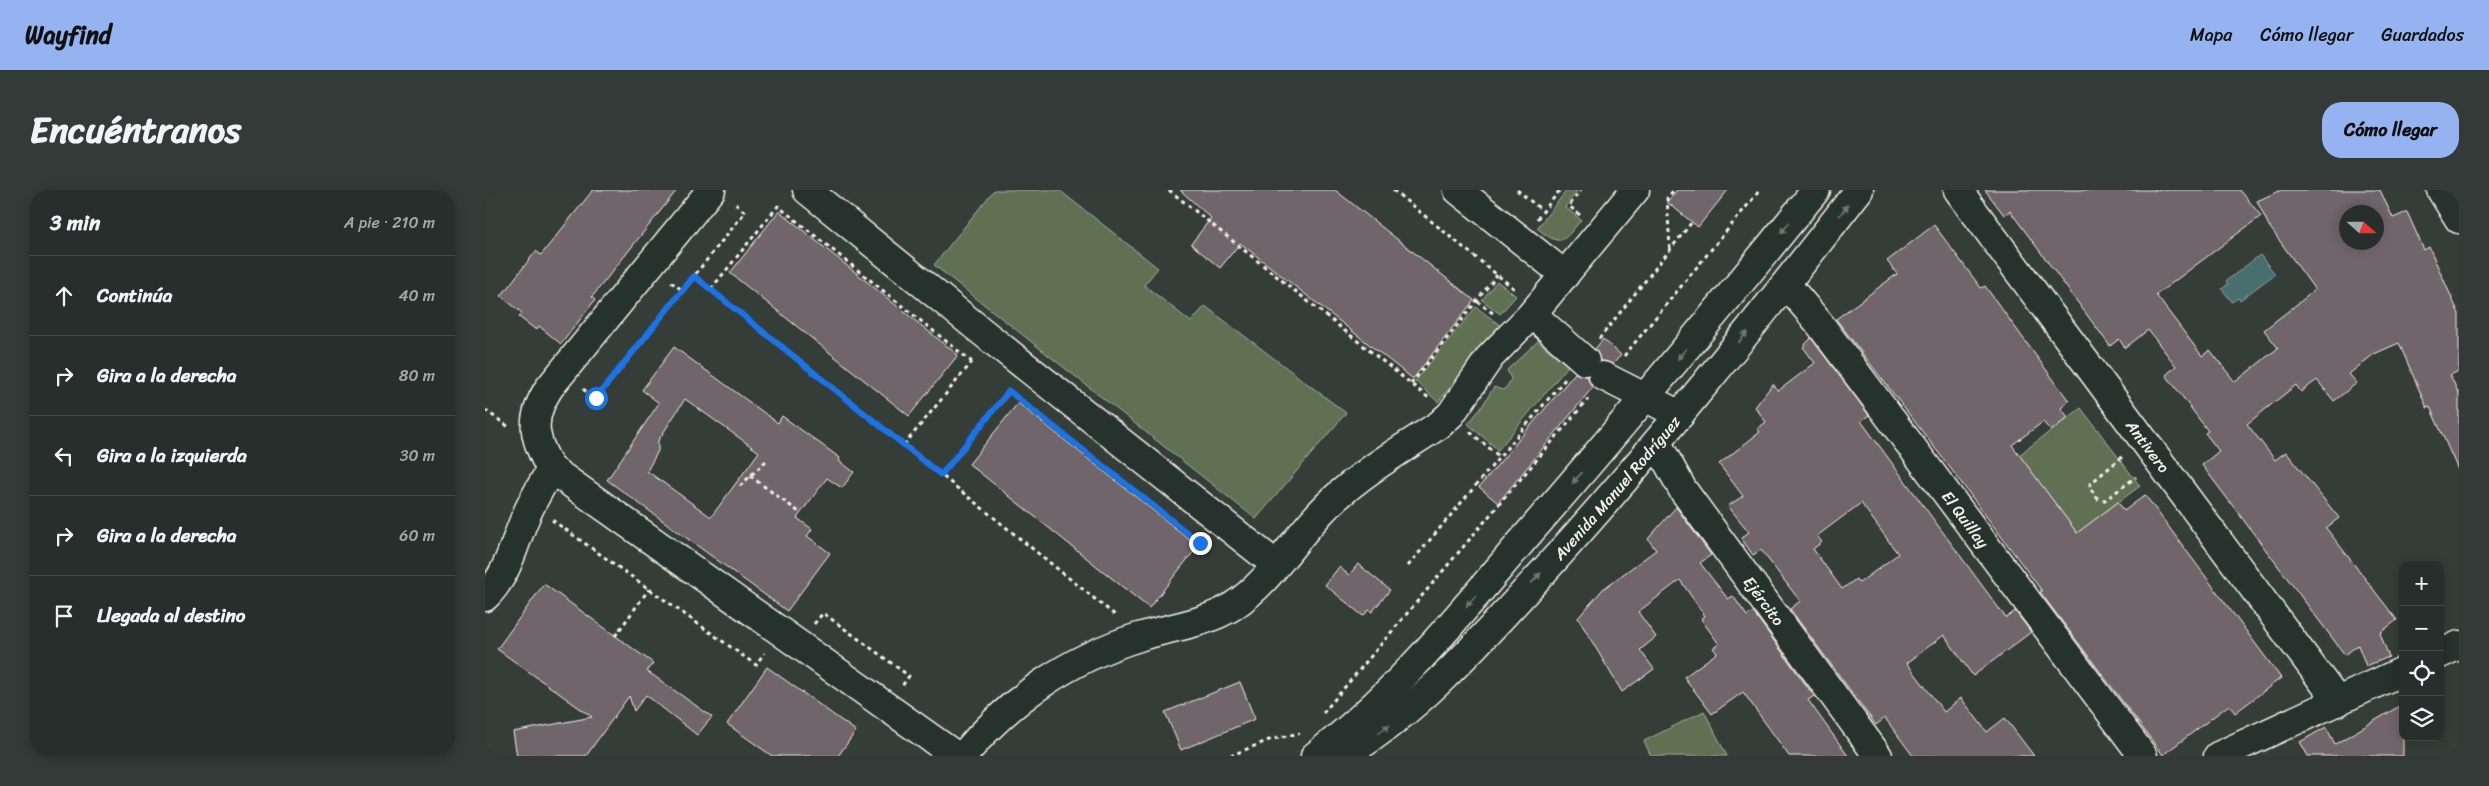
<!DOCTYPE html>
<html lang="es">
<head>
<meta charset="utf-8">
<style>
  body { margin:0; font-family:Sriracha,sans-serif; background:#343a37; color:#f1f3f6 }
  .controls { position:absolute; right:15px; bottom:15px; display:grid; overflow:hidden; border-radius:10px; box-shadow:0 2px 12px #0003 }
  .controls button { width:45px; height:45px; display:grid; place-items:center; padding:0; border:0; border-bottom:1px solid #444a47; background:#282e2b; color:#f1f3f6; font:25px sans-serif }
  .compass { position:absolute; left:1854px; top:15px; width:45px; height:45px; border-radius:50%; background:#282e2b; box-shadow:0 2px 12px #0003; rotate:111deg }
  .stop { position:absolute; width:15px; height:15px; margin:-11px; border:4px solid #1a73e8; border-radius:50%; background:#fff }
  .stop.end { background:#1a73e8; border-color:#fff; box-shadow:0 1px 5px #0008 }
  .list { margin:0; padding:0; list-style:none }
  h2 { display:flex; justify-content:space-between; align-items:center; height:65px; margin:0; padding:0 20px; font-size:21px }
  h2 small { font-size:16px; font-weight:400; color:#a5a8a9 }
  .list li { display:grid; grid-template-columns:32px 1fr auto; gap:15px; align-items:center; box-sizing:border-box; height:80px; padding:0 20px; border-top:1px solid #444a47 }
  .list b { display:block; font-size:19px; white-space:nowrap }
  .list em { font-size:16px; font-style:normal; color:#a5a8a9 }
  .icon { flex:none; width:28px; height:28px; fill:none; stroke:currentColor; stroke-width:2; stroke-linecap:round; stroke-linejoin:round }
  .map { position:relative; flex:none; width:1974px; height:566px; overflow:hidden; border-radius:20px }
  header { display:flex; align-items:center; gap:30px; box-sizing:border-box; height:70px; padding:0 25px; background:#95b2f1; color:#111 }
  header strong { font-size:24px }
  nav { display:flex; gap:28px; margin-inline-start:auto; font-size:18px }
  .intro { display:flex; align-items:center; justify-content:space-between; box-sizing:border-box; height:120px; padding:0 30px }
  h1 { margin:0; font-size:35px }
  .button { padding:12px 22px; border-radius:20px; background:#95b2f1; color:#111; font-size:18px; font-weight:700 }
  main { display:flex; gap:30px; padding:0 30px }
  aside { flex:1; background:#282e2b; border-radius:20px; box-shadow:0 2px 12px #0003 }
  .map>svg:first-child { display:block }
</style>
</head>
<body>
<header>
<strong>Wayfind</strong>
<nav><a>Mapa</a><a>Cómo llegar</a><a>Guardados</a></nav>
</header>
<div class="intro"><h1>Encuéntranos</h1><a class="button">Cómo llegar</a></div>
<main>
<aside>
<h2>3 min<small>A pie · 210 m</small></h2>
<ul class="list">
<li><svg class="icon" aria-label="ahead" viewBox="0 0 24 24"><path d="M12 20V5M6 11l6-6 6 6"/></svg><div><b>Continúa</b></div><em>40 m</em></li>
<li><svg class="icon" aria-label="right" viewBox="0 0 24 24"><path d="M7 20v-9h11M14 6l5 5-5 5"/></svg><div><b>Gira a la derecha</b></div><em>80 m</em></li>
<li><svg class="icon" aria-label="left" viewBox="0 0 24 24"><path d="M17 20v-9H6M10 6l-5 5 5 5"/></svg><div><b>Gira a la izquierda</b></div><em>30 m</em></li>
<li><svg class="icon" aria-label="right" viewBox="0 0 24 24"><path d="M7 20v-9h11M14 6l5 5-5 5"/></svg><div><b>Gira a la derecha</b></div><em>60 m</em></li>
<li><svg class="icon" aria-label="arrive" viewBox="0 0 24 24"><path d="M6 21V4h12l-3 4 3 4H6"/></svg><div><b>Llegada al destino</b></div></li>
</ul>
</aside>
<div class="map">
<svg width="1974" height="566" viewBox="0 0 1974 566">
  <rect width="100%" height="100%" fill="#353d39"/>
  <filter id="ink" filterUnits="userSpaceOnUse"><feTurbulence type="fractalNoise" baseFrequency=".02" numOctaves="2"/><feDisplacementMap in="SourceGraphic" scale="10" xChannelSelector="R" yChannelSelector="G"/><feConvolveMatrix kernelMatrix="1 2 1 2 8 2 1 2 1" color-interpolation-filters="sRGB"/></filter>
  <g filter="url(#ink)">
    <path fill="#5e7052" stroke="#a9b09d" d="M 509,0 L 574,0 L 673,78 L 659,95 L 706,132 L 720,116 L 861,223 L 771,329 L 449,75 Z
      M 1082,0 L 1093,0 L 1080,17 L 1096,30 C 1078,52 1076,58 1052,38 Z
      M 1012,91 L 1031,106 L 1015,124 L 997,110 Z
      M 991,117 L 1016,136 L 953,212 L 930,191 Z
      M 1053,151 L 1083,176 L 1013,260 L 983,234 L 996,218 L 1009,197 L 1017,200 L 1021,198 L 1026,189 L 1022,180 Z
      M 1596,218 L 1655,296 L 1592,343 L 1534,265 Z
      M 1219,521 L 1242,566 L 1166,566 L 1159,551 Z"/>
    <path fill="#4a6e6e" stroke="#8ea29f" d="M 1775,65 L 1790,84 L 1755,110 L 1753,108 L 1747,112 L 1737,99 L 1743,94 L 1741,91 Z"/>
    <path fill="#6f656a" stroke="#f4f1e8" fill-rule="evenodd" d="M 108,0 L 192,0 L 107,107 L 110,110 L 76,154 L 54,136 L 51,140 L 34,127 L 37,123 L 16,106 L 51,61 L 56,65 Z
      M 695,0 L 850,0 L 989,110 L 928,189 L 755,53 L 735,78 L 706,54 L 726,28 Z
      M 1192,0 L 1243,0 L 1213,37 L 1182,12 Z
      M 1500,0 L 1755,0 L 1776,26 L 1671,105 L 1717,166 L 1725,160 L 1750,192 L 1793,158 L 1779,140 L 1830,100 L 1784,36 L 1772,11 L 1796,0 L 1895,0 L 1908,28 L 1922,22 L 1939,60 L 1944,57 L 1974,124 L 1974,181 L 1965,185 L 1974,204 L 1974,282 L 1945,217 L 1942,218 L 1914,153 L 1889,164 L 1864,184 L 1872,193 L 1849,211 L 1832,190 L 1816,202 L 1811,195 L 1762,234 L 1790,270 L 1801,262 L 1854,328 L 1841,338 L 1912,430 L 1895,443 L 1904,467 L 1881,476 L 1873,455 L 1860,465 L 1717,275 L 1734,261 L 1720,243 L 1723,241 L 1681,185 L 1691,176 L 1663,140 L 1640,158 L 1634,149 L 1625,156 L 1525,21 L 1519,25 ZM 1862,22 L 1892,22 L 1892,52 L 1862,52 Z
      M 294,21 L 473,165 L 424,226 L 245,83 Z
      M 1449,35 L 1496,98 L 1500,96 L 1584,211 L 1576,218 L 1583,227 L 1566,241 L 1558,232 L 1527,255 L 1592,343 L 1633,312 L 1639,321 L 1660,305 L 1796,488 L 1750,523 L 1744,515 L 1678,565 L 1555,402 L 1557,401 L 1466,279 L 1351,129 L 1412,84 L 1402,71 Z
      M 1326,148 L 1384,225 L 1376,231 L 1521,428 L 1530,421 L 1546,442 L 1488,486 L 1459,445 L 1422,473 L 1459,522 L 1476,508 L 1502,542 L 1520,528 L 1549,566 L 1428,566 L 1400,528 L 1391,535 L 1305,419 L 1315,411 L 1276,360 L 1268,365 L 1256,348 L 1264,342 L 1243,316 L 1258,306 L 1234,274 L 1275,242 L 1272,239 L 1281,232 L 1270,217 L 1288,194 L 1293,201 L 1330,173 L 1318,157 ZM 1376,313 L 1413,364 L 1374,393 L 1371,389 L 1357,399 L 1328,359 L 1337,352 L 1332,346 Z
      M 1118,149 L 1136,165 L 1128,174 L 1115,171 L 1110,159 Z
      M 189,157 L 293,233 L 297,226 L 355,268 L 354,271 L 369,282 L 357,298 L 342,288 L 312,328 L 327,339 L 322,346 L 345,363 L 302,421 L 122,290 L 174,213 L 157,200 ZM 200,209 L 274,262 L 226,327 L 162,281 L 173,261 L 173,251 Z
      M 1090,183 L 1102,186 L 1108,197 L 1013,313 L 994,297 Z
      M 533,213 L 713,356 L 664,418 L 484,274 Z
      M 1191,317 L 1226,365 L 1215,373 L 1243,409 L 1248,406 L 1262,426 L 1268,422 L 1329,506 L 1323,510 L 1363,566 L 1304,566 L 1258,502 L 1227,524 L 1199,487 L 1232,463 L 1228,458 L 1234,454 L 1216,429 L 1220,426 L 1195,390 L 1153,422 L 1171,447 L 1155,460 L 1169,479 L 1137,502 L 1093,428 L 1118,399 L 1171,360 L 1163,349 Z
      M 873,374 L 905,400 L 887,422 L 884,420 L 878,426 L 840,395 L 854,377 L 864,385 Z
      M 59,394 L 168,473 L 162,481 L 227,527 L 212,545 L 161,505 L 149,521 L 144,506 L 101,566 L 32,566 L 28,542 L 107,527 L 12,459 Z
      M 282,477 L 371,541 L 353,566 L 287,566 L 242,534 Z
      M 755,492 L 770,529 L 696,560 L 680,522 Z
      M 1918,514 L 1918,566 L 1823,566 L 1815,552 L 1841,537 L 1850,554 Z"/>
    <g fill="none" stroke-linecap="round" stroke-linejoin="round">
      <defs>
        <g id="minor">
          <path d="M 226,0 L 64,198 C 44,229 48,248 66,279 L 471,566"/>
          <path d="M 322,0 L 506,149 L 790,374"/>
          <path d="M 973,0 L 1080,85"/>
          <path id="s1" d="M 1473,0 L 1853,512"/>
          <path d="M 1956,0 L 1974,29"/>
          <path id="s2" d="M 1301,94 L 1334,133 L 1658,566"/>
          <path d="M 1047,124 L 1100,171"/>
          <path d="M 1118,186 L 1195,225"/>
          <path id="s3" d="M 1172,253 L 1198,300 L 1393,566"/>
          <path d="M 0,407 C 23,385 28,356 40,328 C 47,311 57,295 66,279"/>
          <path d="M 1955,464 L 1974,455"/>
          <path d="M 478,566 C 524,510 585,468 654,447 C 685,437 720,434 748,416 C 788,390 811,344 846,312 C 878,282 917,259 954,235 L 966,224 L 1005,167 L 1047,124 L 1150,0"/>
          <path d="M 1733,566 L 1918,481"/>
        </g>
        <g id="major">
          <path d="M 830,566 C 910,505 973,426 1038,350 C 1138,235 1235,118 1331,0"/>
          <path id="s4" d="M 858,566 C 936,520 998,447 1059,381 C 1170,259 1273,130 1374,0"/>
        </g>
      </defs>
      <use href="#minor" stroke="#f4f1e8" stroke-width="31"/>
      <use href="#major" stroke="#f4f1e8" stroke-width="31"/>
      <path stroke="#f4f1e8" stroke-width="3" stroke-dasharray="4 4" stroke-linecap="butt" d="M 684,0 L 945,209
        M 908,0 L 1032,101
        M 1032,0 L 1058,21
        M 1095,25 L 1084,16 L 1096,0
        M 1052,29 L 1075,0
        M 1185,59 L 1182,8 L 1189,0
        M 209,86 L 631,426
        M 186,92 L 197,100
        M 226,99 L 293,16 L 487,172
        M 992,111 L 1009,124
        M 1114,149 L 1207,32
        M 1139,166 L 1275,0
        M 926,194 L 1012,85
        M 98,199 L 111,209 L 260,22 L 249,13
        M 523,201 L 715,353 L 718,351
        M 0,220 L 24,237
        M 985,242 L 1015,267
        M 419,255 L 487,172
        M 1637,267 L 1605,294 L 1605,298 L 1613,309 L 1620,310 L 1651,287
        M 456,285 L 525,200
        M 265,286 L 314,322
        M 255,296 L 283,269
        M 67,330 L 271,475 L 279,463
        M 923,376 L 1081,188
        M 329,434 L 338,423 L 424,486 L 417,496
        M 130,446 L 164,399
        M 838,523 L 1103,209
        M 745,566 L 784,550 L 815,543"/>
      <use href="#minor" stroke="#26332d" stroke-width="28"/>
      <use href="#major" stroke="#26332d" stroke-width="28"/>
    </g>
    <defs><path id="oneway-solid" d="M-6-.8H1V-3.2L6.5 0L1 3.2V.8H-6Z" transform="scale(1.25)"/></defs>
    <g fill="#6e766e">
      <use href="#oneway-solid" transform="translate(1359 20) rotate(-52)"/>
      <use href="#oneway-solid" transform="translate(1300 38) rotate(129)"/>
      <use href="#oneway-solid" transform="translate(1258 147) rotate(-51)"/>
      <use href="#oneway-solid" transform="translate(1197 164) rotate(129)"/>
      <use href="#oneway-solid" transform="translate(1092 288) rotate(131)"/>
      <use href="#oneway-solid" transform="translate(1051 388) rotate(-48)"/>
      <use href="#oneway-solid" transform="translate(986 411) rotate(131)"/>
      <use href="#oneway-solid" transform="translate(899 539) rotate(-37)"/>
    </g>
  </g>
  <g fill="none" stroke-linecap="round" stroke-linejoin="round" filter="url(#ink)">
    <path stroke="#1a73e8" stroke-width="6" d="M 111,208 L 209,86 L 456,285 L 524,201 L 715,353"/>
  </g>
  <g text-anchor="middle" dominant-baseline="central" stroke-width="5" stroke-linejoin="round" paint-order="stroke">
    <g font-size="16" fill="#f4f1e8" stroke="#26332d">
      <text stroke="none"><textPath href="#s1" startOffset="319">Antivero</textPath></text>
      <text stroke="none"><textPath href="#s4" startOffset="385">Avenida Manuel Rodríguez</textPath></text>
      <text stroke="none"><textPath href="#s2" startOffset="296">El Quillay</textPath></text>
      <text stroke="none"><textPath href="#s3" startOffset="191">Ejército</textPath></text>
    </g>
  </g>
</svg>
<div class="controls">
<button>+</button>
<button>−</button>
<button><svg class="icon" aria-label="locate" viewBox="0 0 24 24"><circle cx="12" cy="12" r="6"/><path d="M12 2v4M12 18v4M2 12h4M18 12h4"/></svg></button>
<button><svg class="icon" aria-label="layers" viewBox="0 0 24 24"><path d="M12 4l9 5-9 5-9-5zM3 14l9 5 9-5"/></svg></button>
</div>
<svg class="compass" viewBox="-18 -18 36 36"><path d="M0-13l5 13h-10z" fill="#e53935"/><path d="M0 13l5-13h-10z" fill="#a5a8a9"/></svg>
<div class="stop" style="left:111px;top:208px"></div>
<div class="stop end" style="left:715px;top:353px"></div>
</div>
</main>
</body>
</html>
